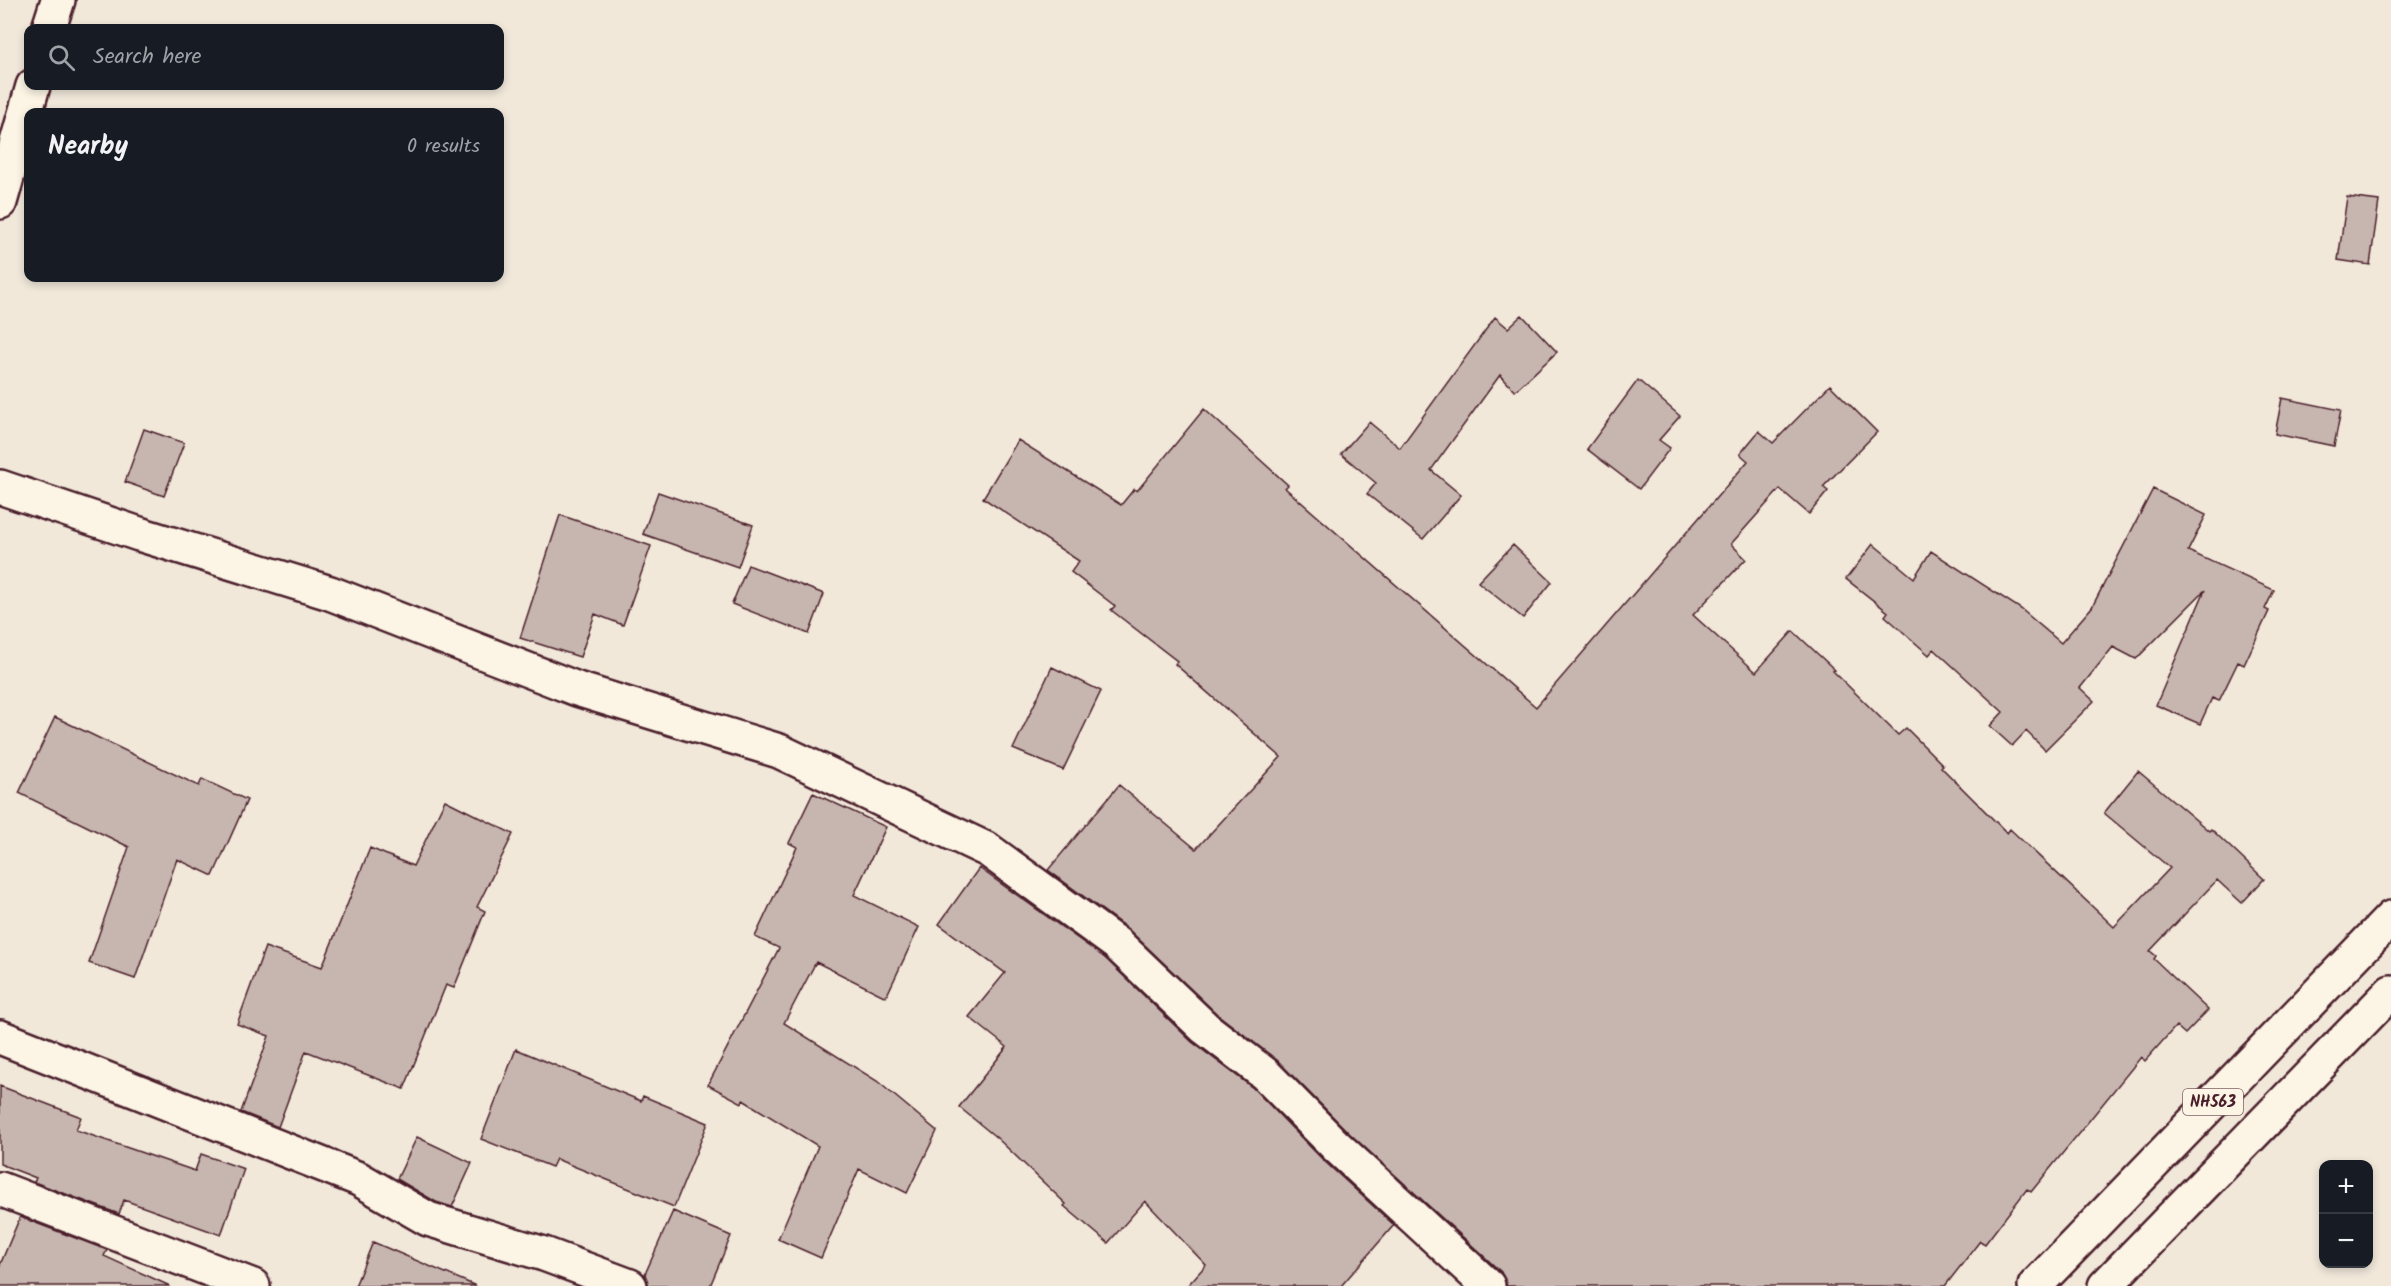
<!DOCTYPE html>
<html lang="en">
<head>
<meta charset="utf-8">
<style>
  body { margin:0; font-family:Kalam,sans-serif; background:#20242c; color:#f1f3f6 }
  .controls { position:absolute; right:18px; bottom:18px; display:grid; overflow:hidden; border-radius:12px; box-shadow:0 3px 9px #0003 }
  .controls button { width:54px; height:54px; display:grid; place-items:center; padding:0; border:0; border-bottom:2px solid #363941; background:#171b24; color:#f1f3f6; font:30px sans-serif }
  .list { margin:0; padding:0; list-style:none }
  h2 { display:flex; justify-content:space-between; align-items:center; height:78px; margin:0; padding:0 24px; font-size:26px }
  h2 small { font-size:20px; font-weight:400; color:#9ea1a6 }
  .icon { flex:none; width:33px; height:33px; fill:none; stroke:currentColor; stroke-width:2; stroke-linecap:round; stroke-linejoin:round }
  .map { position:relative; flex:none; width:2391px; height:1286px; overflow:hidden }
  .search { position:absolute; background:#171b24; box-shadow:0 3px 9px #0003; left:24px; top:24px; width:480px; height:66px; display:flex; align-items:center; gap:15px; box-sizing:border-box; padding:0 21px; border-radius:12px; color:#9ea1a6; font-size:22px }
  .panel { position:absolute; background:#171b24; box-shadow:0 3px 9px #0003; left:24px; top:108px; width:480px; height:174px; border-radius:12px }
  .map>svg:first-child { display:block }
</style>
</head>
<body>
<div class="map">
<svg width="2391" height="1286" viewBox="0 0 2391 1286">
  <rect width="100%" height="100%" fill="#f1e8da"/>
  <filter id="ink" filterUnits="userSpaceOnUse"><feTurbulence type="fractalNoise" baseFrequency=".0167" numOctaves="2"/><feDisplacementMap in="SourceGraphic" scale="12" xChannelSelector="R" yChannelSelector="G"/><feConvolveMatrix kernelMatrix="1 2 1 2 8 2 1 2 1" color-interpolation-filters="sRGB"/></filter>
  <g filter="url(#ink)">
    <path fill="#c7b6af" stroke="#4a1f2b" stroke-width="1.5" d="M 2347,197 L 2379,201 L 2370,265 L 2338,260 Z
      M 1522,315 L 1557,352 L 1515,391 L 1500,375 L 1431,470 L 1461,495 L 1423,539 L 1367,494 L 1376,483 L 1341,454 L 1369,422 L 1400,448 L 1495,317 L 1508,328 Z
      M 1638,380 L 1680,416 L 1659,440 L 1670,448 L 1639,489 L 1587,449 Z
      M 1830,385 L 1877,432 L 1823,487 L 1828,491 L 1809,514 L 1780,489 L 1731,544 L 1746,559 L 1693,615 L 1756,672 L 1793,631 L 1835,670 L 1833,671 L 1898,735 L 1906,728 L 1943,765 L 1941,767 L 2007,833 L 2010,829 L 2114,927 L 2170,868 L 2104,813 L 2138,771 L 2209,831 L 2211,829 L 2264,879 L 2242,903 L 2217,880 L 2150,951 L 2156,956 L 2154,959 L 2208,1010 L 2185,1034 L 2176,1026 L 2145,1061 L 2141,1057 L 2031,1192 L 2027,1189 L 1985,1244 L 1980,1241 L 1945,1286 L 1507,1286 L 1501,1272 L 1349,1133 L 1278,1061 L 1217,1014 L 1128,929 L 1048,870 L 1119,785 L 1196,849 L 1281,757 L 1175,664 L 1177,661 L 1111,610 L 1115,606 L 1071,572 L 1079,561 L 983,498 L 1018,440 L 1121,505 L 1134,489 L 1137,491 L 1204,409 L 1288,485 L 1285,488 L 1536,707 L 1748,461 L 1740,454 L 1759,431 L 1773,443 Z
      M 2282,398 L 2341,410 L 2334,446 L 2275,434 Z
      M 144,429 L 184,443 L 164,496 L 125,482 Z
      M 2153,489 L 2206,515 L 2188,551 L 2274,590 L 2265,609 L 2269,611 L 2244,665 L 2238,662 L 2219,701 L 2212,698 L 2200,724 L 2156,705 L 2205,590 L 2136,659 L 2113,647 L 2080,688 L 2094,701 L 2045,750 L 2026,731 L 2012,746 L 1990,726 L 2003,712 L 1934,649 L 1929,655 L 1885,616 L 1888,612 L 1846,579 L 1873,544 L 1914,578 L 1931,551 L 2021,609 L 2061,643 L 2092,607 Z
      M 658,492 L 753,525 L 738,567 L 643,534 Z
      M 560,515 L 651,546 L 623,625 L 595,614 L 580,657 L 520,638 Z
      M 1513,545 L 1552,582 L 1523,618 L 1478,582 Z
      M 748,565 L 824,594 L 809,634 L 732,604 Z
      M 1052,667 L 1101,691 L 1063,770 L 1013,749 Z
      M 55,717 L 199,786 L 202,779 L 247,800 L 213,876 L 177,859 L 135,979 L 89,963 L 129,847 L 19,793 Z
      M 813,793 L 886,827 L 854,895 L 919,927 L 886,997 L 816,962 L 784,1023 L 877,1081 L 937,1131 L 907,1193 L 859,1169 L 821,1258 L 778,1239 L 818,1146 L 743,1100 L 742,1103 L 708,1085 L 779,948 L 755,937 L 797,847 L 789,843 Z
      M 445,800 L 513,834 L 477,907 L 485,911 L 454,988 L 446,985 L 404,1089 L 306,1051 L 278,1127 L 241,1112 L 269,1036 L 237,1024 L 265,947 L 322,967 L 370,848 L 413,866 Z
      M 979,868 L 1105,958 L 1192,1042 L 1253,1088 L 1323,1160 L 1394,1225 L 1341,1286 L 1187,1286 L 1206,1265 L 1145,1201 L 1108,1243 L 1064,1206 L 1066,1204 L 997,1138 L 959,1107 L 1007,1047 L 969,1017 L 1005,973 L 939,924 Z
      M 516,1049 L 641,1101 L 643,1096 L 708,1123 L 674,1207 L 556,1159 L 552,1167 L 481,1139 Z
      M 0,1086 L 81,1117 L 76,1130 L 195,1171 L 201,1154 L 244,1169 L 221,1235 L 124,1200 L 119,1214 L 34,1182 L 36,1178 L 0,1164 Z
      M 417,1137 L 472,1163 L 452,1207 L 436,1202 L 397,1179 Z
      M 673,1211 L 731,1236 L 710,1286 L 648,1286 L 645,1274 Z
      M 20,1217 L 107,1250 L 104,1256 L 170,1286 L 0,1286 L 0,1265 Z
      M 373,1242 L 476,1286 L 355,1286 Z"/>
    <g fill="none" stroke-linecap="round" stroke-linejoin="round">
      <defs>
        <path id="minor" d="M 49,28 L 58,0
          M 0,202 L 33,86
          M 0,487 L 139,534 L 330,593 L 577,689 L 779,751 L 988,850 L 1117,944 L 1205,1028 L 1265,1074 L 1336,1146 L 1488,1286
          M 0,1037 L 359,1179 L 428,1219 L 544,1254 L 630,1286
          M 0,1189 L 253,1286"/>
        <path id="highway" d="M 2035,1286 L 2391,918
          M 2105,1286 L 2391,992"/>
      </defs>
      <use href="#minor" stroke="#4a1f2b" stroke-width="38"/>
      <use href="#highway" stroke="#4a1f2b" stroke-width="38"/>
      <use href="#minor" stroke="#fcf5e5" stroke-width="33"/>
      <use href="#highway" stroke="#fcf5e5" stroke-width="33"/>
    </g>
  </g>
  <g text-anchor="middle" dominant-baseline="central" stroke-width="6" stroke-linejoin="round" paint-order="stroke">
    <rect fill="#fcf5e5" stroke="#7f5f63" stroke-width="1.5" x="2183" y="1089" width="60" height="26" rx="4.5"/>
    <g font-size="16" font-weight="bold" fill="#4a1f2b">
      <text x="2213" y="1102">NH563</text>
    </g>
  </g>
</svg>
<div class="controls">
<button>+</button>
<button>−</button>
</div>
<div class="search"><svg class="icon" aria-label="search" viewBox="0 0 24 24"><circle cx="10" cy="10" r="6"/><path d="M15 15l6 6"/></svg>Search here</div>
<section class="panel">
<h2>Nearby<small>0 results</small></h2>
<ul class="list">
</ul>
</section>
</div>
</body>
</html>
